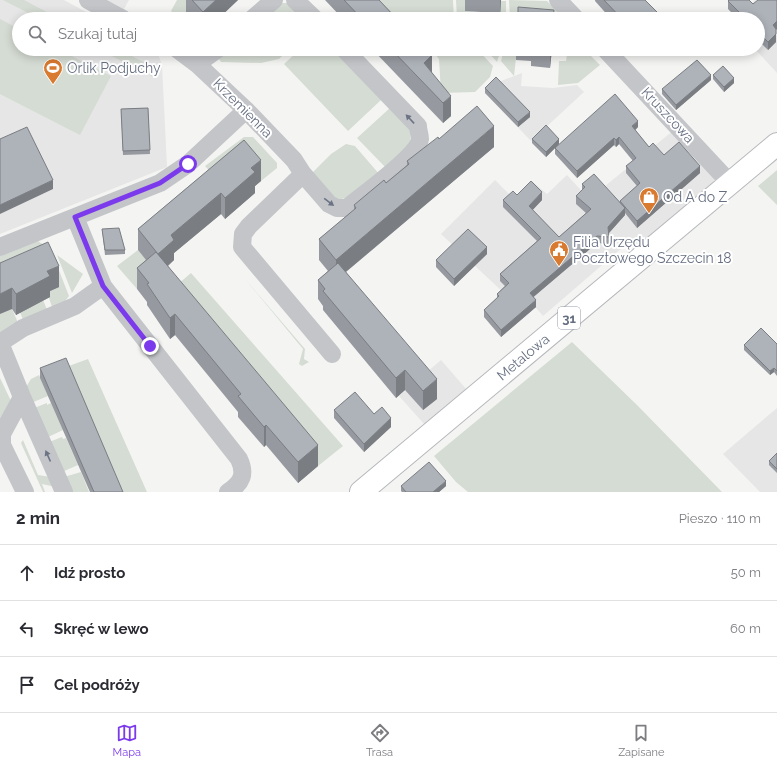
<!DOCTYPE html>
<html lang="pl">
<head>
<meta charset="utf-8">
<style>
  body { margin:0; font-family:Raleway,sans-serif; background:#f2f2f3; color:#2b2b33 }
  .stop { position:absolute; width:12px; height:12px; margin:-9px; border:3px solid #7c3aed; border-radius:50%; background:#fff }
  .stop.end { background:#7c3aed; border-color:#fff; box-shadow:0 1px 4px #0008 }
  .list { margin:0; padding:0; list-style:none }
  h2 { display:flex; justify-content:space-between; align-items:center; height:52px; margin:0; padding:0 16px; font-size:17px }
  h2 small { font-size:13px; font-weight:400; color:#7c7c81 }
  .list li { display:grid; grid-template-columns:26px 1fr auto; gap:12px; align-items:center; box-sizing:border-box; height:56px; padding:0 16px; border-top:1px solid #e1e1e2 }
  .list b { display:block; font-size:15px; white-space:nowrap }
  .list em { font-size:13px; font-style:normal; color:#7c7c81 }
  .icon { flex:none; width:22px; height:22px; fill:none; stroke:currentColor; stroke-width:2; stroke-linecap:round; stroke-linejoin:round }
  .map { position:relative; flex:none; width:777px; height:492px; overflow:hidden }
  .search { position:absolute; background:#fff; box-shadow:0 2px 10px #0003; left:12px; right:12px; top:12px; height:44px; display:flex; align-items:center; gap:10px; box-sizing:border-box; padding:0 14px; border-radius:22px; color:#7c7c81; font-size:15px }
  .sheet { height:220px; background:#fff }
  nav { display:flex; justify-content:space-around; align-items:center; box-sizing:border-box; height:56px; border-top:1px solid #e1e1e2; background:#fff; font-size:11px; color:#7c7c81 }
  nav a { display:grid; justify-items:center; gap:2px }
  nav .on { color:#7c3aed }
  .map>svg:first-child { display:block }
</style>
</head>
<body>
<div class="map">
<svg width="777" height="492" viewBox="0 0 777 492">
  <rect width="100%" height="100%" fill="#f4f5f2"/>
  <path fill="#e5e6e5" d="M 0,0 L 64,0 L 99,19 L 19,19 L 19,49 L 154,49 L 157,51 L 162,65 L 167,167 L 0,234 Z
    M 106,0 L 129,0 L 124,9 Z
    M 755,0 L 777,0 L 777,73 L 755,49 L 758,49 L 758,19 L 735,19 Z
    M 522,73 L 521,86 L 553,88 L 577,85 L 584,92 L 531,141 L 485,93 L 496,83 Z
    M 674,130 L 715,178 L 713,184 L 637,248 L 630,241 L 543,316 L 518,287 L 505,294 L 441,234 L 495,180 L 513,198 L 532,181 L 547,194 L 567,175 L 589,199 Z
    M 441,360 L 467,390 L 425,425 L 399,396 Z
    M 777,408 L 777,492 L 760,492 L 723,454 Z"/>
  <path fill="#d5dcd3" d="M 3,0 L 24,0 L 60,19 L 40,19 Z
    M 177,0 L 192,0 L 195,5 L 180,19 L 177,19 L 171,11 Z
    M 360,0 L 453,0 L 454,19 L 378,19 Z
    M 456,0 L 466,0 L 466,11 L 481,12 L 500,1 L 506,1 L 506,19 L 457,19 Z
    M 509,0 L 547,1 L 564,19 L 510,19 Z
    M 280,3 L 288,3 L 308,19 L 258,19 Z
    M 0,19 L 19,29 L 19,49 L 58,49 L 111,76 L 80,135 L 0,94 Z
    M 98,49 L 118,49 L 159,70 L 155,78 Z
    M 226,49 L 289,49 L 279,59 L 261,63 L 221,62 L 219,59 Z
    M 300,49 L 333,49 L 381,100 L 348,131 L 284,64 Z
    M 431,49 L 477,49 L 493,66 L 490,77 L 475,92 L 441,93 L 439,59 Z
    M 485,49 L 501,49 L 497,62 Z
    M 504,49 L 517,49 L 514,76 L 501,61 Z
    M 567,54 L 590,55 L 600,65 L 578,83 L 558,85 L 559,61 L 566,61 Z
    M 391,107 L 411,127 L 410,148 L 387,169 L 357,138 Z
    M 244,137 L 253,137 L 277,163 L 277,168 L 261,181 L 219,182 L 205,166 Z
    M 346,144 L 355,146 L 380,175 C 368,184 345,208 328,196 C 322,191 316,180 312,173 L 331,154 Z
    M 777,170 L 777,205 L 758,186 Z
    M 38,241 L 51,250 L 69,296 L 63,304 L 53,310 L 47,292 L 58,287 L 0,284 L 0,256 Z
    M 138,250 L 156,272 L 137,289 L 117,266 Z
    M 57,255 L 83,274 L 72,293 Z
    M 191,273 L 343,446 L 318,466 L 171,290 Z
    M 245,279 L 305,349 L 304,359 L 309,362 L 302,366 L 299,364 L 303,349 Z
    M 43,300 L 48,312 L 24,323 L 19,309 Z
    M 11,307 L 19,325 L 0,333 L 0,312 Z
    M 572,342 L 638,406 L 722,492 L 468,492 L 456,482 L 434,456 Z
    M 88,359 L 147,492 L 118,492 L 66,367 Z
    M 39,375 L 48,396 L 31,403 L 26,387 L 31,379 Z
    M 0,378 L 11,401 L 0,425 Z
    M 47,403 L 47,405 L 51,403 L 63,430 L 46,438 L 34,408 Z
    M 62,437 L 63,439 L 66,438 L 78,465 L 62,472 L 49,442 Z
    M 23,440 L 38,475 L 51,477 L 56,487 L 42,484 L 45,492 L 43,492 L 21,443 Z
    M 81,472 L 89,492 L 71,492 L 64,477 Z"/>
  <g fill="none" stroke-linecap="round" stroke-linejoin="round">
    <defs>
      <path id="major" d="M 361,492 L 777,144"/>
    </defs>
    <use href="#major" stroke="#b6b8bc" stroke-width="24"/>
    <path stroke="#c3c5c9" stroke-width="18" d="M 88,0 L 123,19
      M 295,0 L 315,19
      M 558,0 L 576,19
      M 252,19 L 274,0
      M 177,49 L 197,64 L 246,110 L 294,160 L 303,174 L 329,204 L 337,208 L 347,208 C 362,195 418,156 420,139 C 420,135 418,130 418,126 L 344,49
      M 605,49 L 730,183
      M 197,64 L 218,49
      M 303,174 L 249,226 L 243,234 L 242,247 L 332,354
      M 75,217 L 103,286 L 239,459 C 246,474 242,483 228,492
      M 0,247 L 160,183 L 188,164 L 246,110
      M 22,397 L 0,343 L 23,328 L 75,306 L 103,286
      M 25,492 L 2,445 L 2,434 L 22,397 L 64,492"/>
    <use href="#major" stroke="#fff" stroke-width="22"/>
  </g>
  <path fill="#96999f" d="M 186,0 L 238,0 L 218,19 L 191,19 L 186,14 Z
    M 325,0 L 379,0 L 397,19 L 343,19 Z
    M 465,0 L 501,0 L 500,16 L 481,15 L 481,12 L 465,11 Z
    M 595,0 L 645,0 L 657,16 L 660,19 L 611,19 L 595,1 Z
    M 728,1 L 753,4 L 776,30 L 776,42 L 768,50 L 758,40 L 758,19 L 738,19 L 728,9 Z
    M 372,49 L 426,49 L 432,73 L 451,116 L 443,123 Z
    M 516,49 L 552,49 L 550,68 L 531,66 L 531,61 L 516,60 Z
    M 645,49 L 655,49 L 651,54 Z
    M 713,75 L 734,83 L 724,92 L 713,79 Z
    M 711,80 L 676,110 L 662,94 L 662,89 Z
    M 485,88 L 530,117 L 518,127 L 485,93 Z
    M 148,108 L 150,154 L 123,155 L 121,109 Z
    M 638,127 L 635,130 L 649,147 L 700,173 L 637,228 L 625,213 L 625,215 L 609,233 L 609,244 L 597,243 L 533,297 L 536,307 L 501,337 L 484,317 L 484,310 L 497,298 L 497,294 L 505,286 L 500,281 L 500,274 L 537,241 L 503,207 L 503,200 L 517,195 L 542,200 L 532,210 L 559,237 L 586,213 L 576,204 L 576,196 L 582,190 L 582,184 L 620,202 L 620,201 L 637,186 L 626,173 L 626,166 L 633,161 L 619,144 L 616,147 L 614,145 L 577,178 L 555,154 L 555,148 Z
    M 439,139 L 494,147 L 346,272 L 437,399 L 423,410 L 405,390 L 396,398 L 323,310 L 323,306 L 318,299 L 318,280 L 328,271 L 319,260 L 319,239 L 354,210 L 354,205 L 386,183 L 407,165 L 407,161 Z
    M 532,139 L 559,144 L 546,157 L 532,143 Z
    M 244,140 L 261,181 L 255,186 L 255,193 L 225,219 L 221,214 L 174,253 L 174,260 L 168,266 L 318,466 L 298,483 L 266,445 L 264,447 L 238,417 L 238,412 L 175,335 L 170,339 L 147,305 L 147,302 L 137,289 L 137,268 L 146,260 L 138,250 L 138,229 Z
    M 102,229 L 125,250 L 125,254 L 105,255 Z
    M 487,254 L 454,286 L 436,267 L 436,260 Z
    M 0,263 L 59,287 L 50,291 L 50,297 L 16,315 L 12,309 Z
    M 777,344 L 777,376 L 774,372 L 770,375 L 744,350 L 744,345 Z
    M 40,368 L 123,492 L 90,492 L 40,378 Z
    M 334,410 L 374,414 L 391,427 L 364,452 L 334,418 Z
    M 777,453 L 777,473 L 769,465 L 769,461 Z
    M 401,486 L 446,486 L 439,492 L 402,492 L 401,491 Z"/>
  <path fill="#7a7d82" d="M 216,0 L 238,0 L 218,19 L 203,19 L 203,12 Z
    M 500,0 L 501,0 L 500,16 Z
    M 777,21 L 777,29 L 773,33 L 773,25 Z
    M 776,34 L 776,42 L 768,50 L 768,42 Z
    M 550,49 L 552,49 L 550,68 Z
    M 651,49 L 655,49 L 651,54 Z
    M 432,55 L 432,75 L 424,83 L 424,63 Z
    M 711,75 L 711,80 L 676,110 L 676,105 Z
    M 734,78 L 734,83 L 724,92 L 724,87 Z
    M 451,96 L 451,116 L 443,123 L 443,103 Z
    M 530,112 L 530,117 L 518,127 L 518,122 Z
    M 638,121 L 638,127 L 632,133 L 632,126 Z
    M 494,126 L 494,147 L 336,280 L 336,260 Z
    M 619,137 L 619,144 L 616,147 L 616,140 Z
    M 614,138 L 614,145 L 577,178 L 577,171 Z
    M 559,139 L 559,144 L 546,157 L 546,152 Z
    M 261,160 L 261,181 L 255,186 L 255,193 L 225,219 L 225,198 L 251,168 Z
    M 700,166 L 700,173 L 637,228 L 637,221 Z
    M 53,180 L 53,189 L 0,214 L 0,205 Z
    M 542,192 L 542,200 L 529,214 L 529,206 Z
    M 221,193 L 221,214 L 174,253 L 174,260 L 158,274 L 158,254 L 171,235 Z
    M 625,208 L 625,215 L 608,234 L 608,227 Z
    M 597,236 L 597,243 L 530,300 L 530,293 Z
    M 487,247 L 487,254 L 454,286 L 454,279 Z
    M 59,266 L 59,287 L 50,291 L 50,297 L 16,315 L 16,294 L 47,271 Z
    M 12,288 L 12,309 L 0,314 L 0,294 Z
    M 536,300 L 536,307 L 501,337 L 501,330 Z
    M 175,314 L 175,335 L 170,339 L 170,318 Z
    M 774,368 L 774,372 L 770,375 L 770,371 Z
    M 405,370 L 405,390 L 396,398 L 396,378 Z
    M 437,379 L 437,399 L 423,410 L 423,391 Z
    M 391,418 L 391,427 L 364,452 L 364,444 Z
    M 266,425 L 266,445 L 264,447 L 264,427 Z
    M 318,445 L 318,466 L 298,483 L 298,462 Z
    M 446,481 L 446,486 L 439,492 L 433,492 Z"/>
  <path fill="#aeb2b9" stroke="#7a7d82" d="M 192,0 L 216,0 L 203,12 Z
    M 344,0 L 379,0 L 397,19 L 362,19 Z
    M 604,0 L 645,0 L 657,12 L 655,14 L 660,19 L 622,19 Z
    M 729,0 L 749,0 L 753,4 L 758,0 L 777,0 L 777,21 L 773,25 L 776,29 L 776,34 L 768,42 L 758,32 L 758,19 L 746,19 L 728,1 Z
    M 518,7 L 554,10 L 553,19 L 518,19 Z
    M 391,49 L 426,49 L 432,55 L 424,63 L 451,96 L 443,103 Z
    M 697,60 L 711,75 L 676,105 L 662,89 Z
    M 723,66 L 734,78 L 724,87 L 713,75 Z
    M 496,77 L 530,112 L 518,122 L 485,88 Z
    M 615,94 L 638,121 L 632,126 L 649,147 L 653,143 L 664,155 L 679,142 L 700,166 L 637,221 L 620,201 L 640,183 L 626,166 L 636,158 L 619,137 L 616,140 L 614,138 L 577,171 L 555,148 Z
    M 477,106 L 494,126 L 336,260 L 319,239 L 356,208 L 354,205 L 384,180 L 386,183 L 409,164 L 407,161 L 438,137 L 439,139 Z
    M 148,108 L 150,150 L 123,151 L 121,109 Z
    M 546,125 L 559,139 L 546,152 L 532,139 Z
    M 27,127 L 53,180 L 0,205 L 0,139 Z
    M 244,140 L 261,160 L 251,168 L 255,172 L 225,198 L 221,193 L 171,235 L 174,240 L 158,254 L 138,229 Z
    M 594,174 L 625,208 L 608,227 L 609,237 L 597,236 L 530,293 L 536,300 L 501,330 L 484,310 L 499,296 L 497,294 L 509,283 L 500,274 L 541,238 L 503,200 L 513,191 L 517,195 L 531,181 L 542,192 L 529,206 L 559,237 L 591,209 L 576,196 L 585,187 L 582,184 Z
    M 119,228 L 125,250 L 105,250 L 102,229 Z
    M 468,229 L 487,247 L 454,279 L 436,260 Z
    M 48,242 L 59,266 L 47,271 L 50,276 L 16,294 L 12,288 L 0,294 L 0,263 Z
    M 156,252 L 318,445 L 298,462 L 266,425 L 264,427 L 238,396 L 241,394 L 175,314 L 170,318 L 147,284 L 149,283 L 137,268 Z
    M 338,263 L 437,379 L 423,391 L 405,370 L 396,378 L 323,291 L 325,289 L 318,280 Z
    M 761,328 L 777,344 L 777,371 L 774,368 L 770,371 L 744,345 Z
    M 66,358 L 123,492 L 94,492 L 40,368 Z
    M 355,392 L 374,414 L 382,407 L 391,418 L 364,444 L 334,410 Z
    M 777,453 L 777,469 L 769,461 Z
    M 429,462 L 446,481 L 433,492 L 406,492 L 401,486 Z"/>
  <defs><path id="oneway-solid" d="M-6-.8H1V-3.2L6.5 0L1 3.2V.8H-6Z"/></defs>
  <g fill="#6b7385">
    <use href="#oneway-solid" transform="translate(410 119) rotate(-133)"/>
    <use href="#oneway-solid" transform="translate(329 202) rotate(37)"/>
    <use href="#oneway-solid" transform="translate(48 456) rotate(-114)"/>
  </g>
  <g fill="none" stroke-linecap="round" stroke-linejoin="round">
    <path stroke="#7c3aed" stroke-width="5" d="M 150,346 L 103,286 L 75,217 L 160,183 L 188,164"/>
  </g>
  <defs>
    <symbol id="stadium-pin" viewBox="-11 -11 22 30"><path d="M0 17L-7.5 6A9.5 9.5 0 1 1 7.5 6Z" fill="#d87a2f" stroke="#fff"/><path d="M0-5a6.5 5 0 1 0 0 10a6.5 5 0 1 0 0-10ZM-3.5-1.8h7v3.6h-7Z" fill="#fff"/></symbol>
    <symbol id="shop-pin" viewBox="-11 -11 22 30"><path d="M0 17L-7.5 6A9.5 9.5 0 1 1 7.5 6Z" fill="#d87a2f" stroke="#fff"/><path d="M-5-2.5h2.3a2.7 3.5 0 0 1 5.4 0H5L5.5 6h-11ZM-1.5-2.5h3a1.5 2.3 0 0 0-3 0Z" fill="#fff"/></symbol>
    <symbol id="civic-pin" viewBox="-11 -11 22 30"><path d="M0 17L-7.5 6A9.5 9.5 0 1 1 7.5 6Z" fill="#d87a2f" stroke="#fff"/><path d="M-.6-6.5H3V-4.5H.6V-3L4-1V1h2V6H-6V1h2V-1L-.6-3ZM-1.2 2.5V6h2.4V2.5Z" fill="#fff"/></symbol>
  </defs>
  <g fill-rule="evenodd">
    <use href="#stadium-pin" x="42" y="57" width="22" height="30"/>
    <use href="#shop-pin" x="638" y="186" width="22" height="30"/>
    <use href="#civic-pin" x="548" y="239" width="22" height="30"/>
  </g>
  <g text-anchor="middle" dominant-baseline="central" stroke-width="4" stroke-linejoin="round" paint-order="stroke">
    <rect fill="#fff" stroke="#949aa7" stroke-width="1" x="558" y="307" width="22" height="22" rx="3"/>
    <g font-size="13" font-weight="bold" fill="#666f81">
      <text x="569" y="318">31</text>
    </g>
    <g font-size="14" fill="#666f81" stroke="#fff" text-anchor="start">
      <text x="67" y="68">Orlik Podjuchy</text>
      <text x="663" y="197">Od A do Z</text>
      <text x="573" y="242">Filia Urzędu<tspan x="573" dy="16">Pocztowego Szczecin 18</tspan></text>
    </g>
    <g font-size="14" fill="#666f81" stroke="#fff">
      <text transform="translate(243 108) rotate(45)">Krzemienna</text>
      <text transform="translate(668 115) rotate(47)">Kruszcowa</text>
      <text transform="translate(523 357) rotate(-40)">Metalowa</text>
    </g>
  </g>
</svg>
<div class="stop" style="left:188px;top:164px"></div>
<div class="stop end" style="left:150px;top:346px"></div>
<div class="search"><svg class="icon" aria-label="search" viewBox="0 0 24 24"><circle cx="10" cy="10" r="6"/><path d="M15 15l6 6"/></svg>Szukaj tutaj</div>
</div>
<section class="sheet">
<h2>2 min<small>Pieszo · 110 m</small></h2>
<ul class="list">
<li><svg class="icon" aria-label="ahead" viewBox="0 0 24 24"><path d="M12 20V5M6 11l6-6 6 6"/></svg><div><b>Idź prosto</b></div><em>50 m</em></li>
<li><svg class="icon" aria-label="left" viewBox="0 0 24 24"><path d="M17 20v-9H6M10 6l-5 5 5 5"/></svg><div><b>Skręć w lewo</b></div><em>60 m</em></li>
<li><svg class="icon" aria-label="arrive" viewBox="0 0 24 24"><path d="M6 21V4h12l-3 4 3 4H6"/></svg><div><b>Cel podróży</b></div></li>
</ul>
</section>
<nav>
<a class="on"><svg class="icon" aria-label="map" viewBox="0 0 24 24"><path d="M3 6l6-2 6 2 6-2v14l-6 2-6-2-6 2zM9 4v14M15 6v14"/></svg>Mapa</a>
<a><svg class="icon" aria-label="directions" viewBox="0 0 24 24"><path d="M12 3l9 9-9 9-9-9zM9 14v-3h6M13 9l2 2-2 2"/></svg>Trasa</a>
<a><svg class="icon" aria-label="saved" viewBox="0 0 24 24"><path d="M7 4h10v16l-5-4-5 4z"/></svg>Zapisane</a>
</nav>
</body>
</html>
